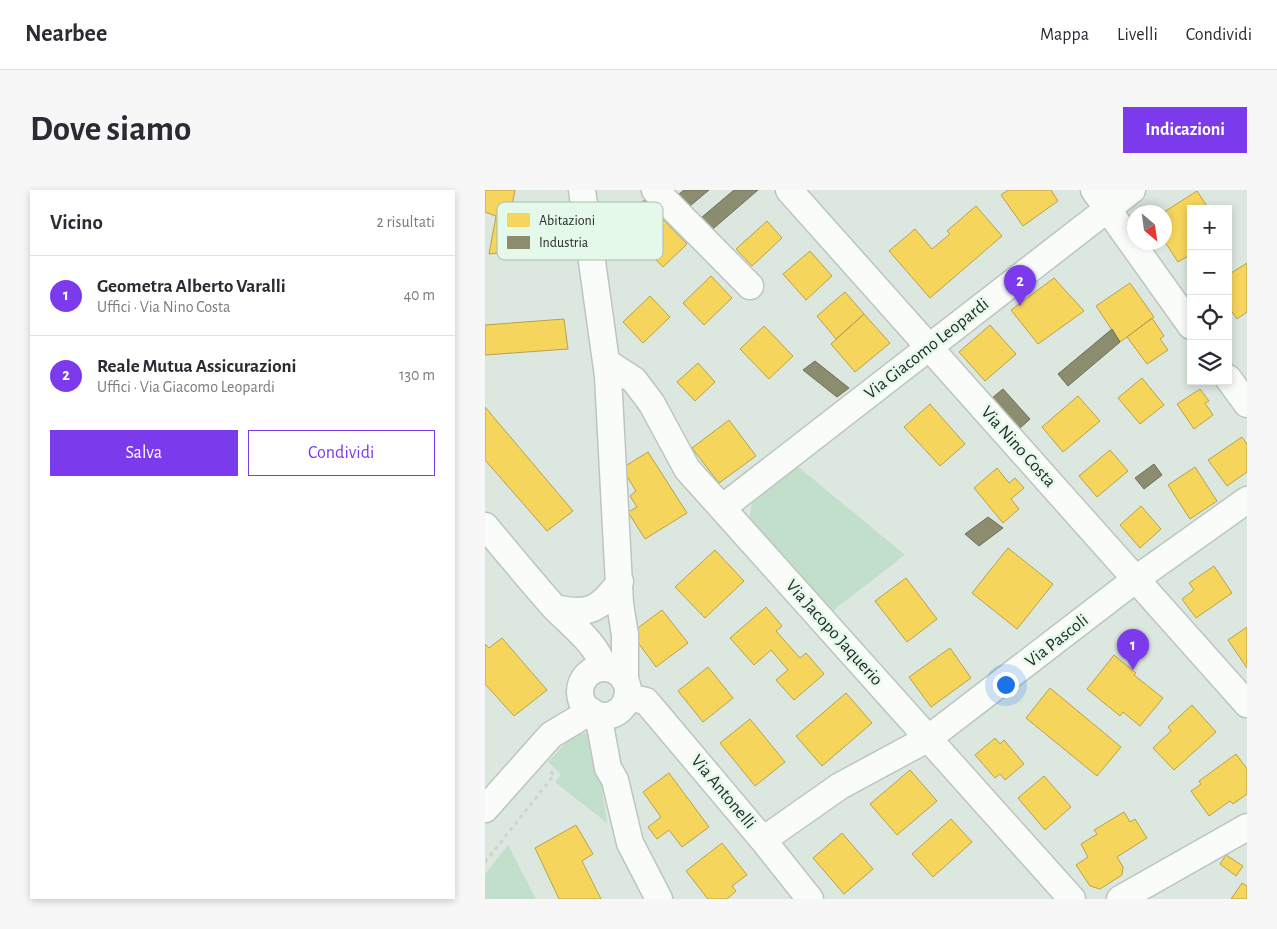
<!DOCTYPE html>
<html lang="it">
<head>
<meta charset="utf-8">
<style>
  body { margin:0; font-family:"Alegreya Sans",sans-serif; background:#f7f7f7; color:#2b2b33 }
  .controls { position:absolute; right:15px; top:15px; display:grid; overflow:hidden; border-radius:0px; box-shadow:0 2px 8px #0003 }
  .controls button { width:45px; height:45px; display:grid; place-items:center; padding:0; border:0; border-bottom:1px solid #e1e1e2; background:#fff; color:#2b2b33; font:25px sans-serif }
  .compass { position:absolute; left:642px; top:15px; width:45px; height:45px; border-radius:50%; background:#fff; box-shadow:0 2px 8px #0003; rotate:151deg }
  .you { position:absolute; left:520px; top:494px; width:18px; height:18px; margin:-12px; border:4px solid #fff; border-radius:50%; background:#1a73e8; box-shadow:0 0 0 8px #1a73e833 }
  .badge { display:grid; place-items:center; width:32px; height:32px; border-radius:50%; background:#7c3aed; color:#fff; font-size:16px; font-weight:700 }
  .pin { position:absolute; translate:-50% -41px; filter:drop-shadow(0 1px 2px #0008) }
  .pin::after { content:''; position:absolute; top:26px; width:18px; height:15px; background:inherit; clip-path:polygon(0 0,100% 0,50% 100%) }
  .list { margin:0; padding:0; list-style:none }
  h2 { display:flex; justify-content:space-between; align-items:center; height:65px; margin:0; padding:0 20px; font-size:21px }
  h2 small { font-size:16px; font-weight:400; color:#7c7c81 }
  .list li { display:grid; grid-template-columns:32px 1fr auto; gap:15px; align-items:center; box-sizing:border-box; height:80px; padding:0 20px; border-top:1px solid #e1e1e2 }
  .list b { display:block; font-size:19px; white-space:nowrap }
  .list p { margin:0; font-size:16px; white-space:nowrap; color:#7c7c81 }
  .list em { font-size:16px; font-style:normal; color:#7c7c81 }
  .actions { display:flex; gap:10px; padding:15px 20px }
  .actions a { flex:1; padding:11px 0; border:1px solid #7c3aed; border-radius:0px; text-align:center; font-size:18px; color:#7c3aed }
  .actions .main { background:#7c3aed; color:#fff }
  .icon { flex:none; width:28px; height:28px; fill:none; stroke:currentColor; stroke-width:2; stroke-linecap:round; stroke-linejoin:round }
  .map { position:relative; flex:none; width:762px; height:709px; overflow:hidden; border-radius:0px }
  header { display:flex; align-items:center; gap:30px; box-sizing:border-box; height:70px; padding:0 25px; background:#fff; border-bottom:1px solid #e1e1e2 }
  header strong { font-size:24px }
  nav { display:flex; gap:28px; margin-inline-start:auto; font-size:18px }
  .intro { display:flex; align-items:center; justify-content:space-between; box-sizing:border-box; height:120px; padding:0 30px }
  h1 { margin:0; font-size:35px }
  .button { padding:12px 22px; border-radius:0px; background:#7c3aed; color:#fff; font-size:18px; font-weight:700 }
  main { display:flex; gap:30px; padding:0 30px }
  aside { flex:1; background:#fff; border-radius:0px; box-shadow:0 2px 8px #0003 }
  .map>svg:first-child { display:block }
</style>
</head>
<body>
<header>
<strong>Nearbee</strong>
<nav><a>Mappa</a><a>Livelli</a><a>Condividi</a></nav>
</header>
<div class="intro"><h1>Dove siamo</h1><a class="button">Indicazioni</a></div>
<main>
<aside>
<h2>Vicino<small>2 risultati</small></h2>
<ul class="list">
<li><span class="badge">1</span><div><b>Geometra Alberto Varalli</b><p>Uffici · Via Nino Costa</p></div><em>40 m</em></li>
<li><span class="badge">2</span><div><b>Reale Mutua Assicurazioni</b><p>Uffici · Via Giacomo Leopardi</p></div><em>130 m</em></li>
</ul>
<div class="actions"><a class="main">Salva</a><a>Condividi</a></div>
</aside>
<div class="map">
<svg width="762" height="709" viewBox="0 0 762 709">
  <rect width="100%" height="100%" fill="#dce8df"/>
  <path fill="#c2dfcb" d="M 311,275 L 420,365 L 346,422 L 264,331 L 267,312 Z
    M 106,543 L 110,548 L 122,633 L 70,592 L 76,584 L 63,572 L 89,544 Z
    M 23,655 L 51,709 L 0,709 L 0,684 Z"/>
  <path fill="#f6d55c" stroke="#b7a24c" d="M 0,0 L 30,0 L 24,31 L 29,35 L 23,62 L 4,64 L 11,26 L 0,22 Z
    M 523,0 L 566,0 L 573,11 L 538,36 L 516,5 Z
    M 712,1 L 724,19 L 706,19 L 706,64 L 693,72 L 680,52 L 679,22 Z
    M 159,10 L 202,54 L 178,77 L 135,32 Z
    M 491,16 L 517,46 L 445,108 L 404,61 L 430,39 L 447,59 L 465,44 L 462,41 Z
    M 282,31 L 297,48 L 267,76 L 251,59 Z
    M 325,61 L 347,86 L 321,110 L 298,84 Z
    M 762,73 L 762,122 L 752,129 L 743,116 L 743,85 Z
    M 226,86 L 247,108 L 219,135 L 198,113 Z
    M 569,88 L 599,121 L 553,154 L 526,120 Z
    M 645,93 L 669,127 L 635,152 L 611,116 Z
    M 360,102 L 379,124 L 351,149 L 332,126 Z
    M 165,106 L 185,127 L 158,153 L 138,132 Z
    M 379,124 L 405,153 L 370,182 L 346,154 Z
    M 667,128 L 679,146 L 675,149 L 683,160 L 662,174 L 642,147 Z
    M 79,129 L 83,159 L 0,165 L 0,135 Z
    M 505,135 L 531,164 L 500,191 L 474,162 Z
    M 279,136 L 308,166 L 284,189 L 255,159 Z
    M 213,173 L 230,192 L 210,211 L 192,192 Z
    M 657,188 L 679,215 L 655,234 L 633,208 Z
    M 715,199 L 724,211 L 720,213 L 728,225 L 709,239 L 692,214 Z
    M 593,206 L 615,231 L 578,262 L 557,237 Z
    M 445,214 L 480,254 L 455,276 L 419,237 Z
    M 0,217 L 88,321 L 62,341 L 0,270 Z
    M 244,230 L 271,266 L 234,293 L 207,258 Z
    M 757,247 L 762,254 L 762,282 L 742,296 L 723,270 Z
    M 625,260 L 643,281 L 612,307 L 594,286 Z
    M 163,262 L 202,323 L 160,349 L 143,322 L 152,317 L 145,306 L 151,301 L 137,278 Z
    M 710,277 L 732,311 L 705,329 L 683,295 Z
    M 512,278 L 524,293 L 530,288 L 539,298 L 526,309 L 534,319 L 518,333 L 489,298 Z
    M 656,316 L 676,339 L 655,358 L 635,335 Z
    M 523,358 L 568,394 L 532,439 L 487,403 Z
    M 230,360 L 259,391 L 220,428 L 190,397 Z
    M 729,376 L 747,403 L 711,428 L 697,409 L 709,400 L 704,393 Z
    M 421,388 L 452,429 L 422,452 L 390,411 Z
    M 281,417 L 297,436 L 291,441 L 315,468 L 321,463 L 339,484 L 309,510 L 291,490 L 303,480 L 286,460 L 269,475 L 245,448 Z
    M 177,420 L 203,453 L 171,477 L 146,443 Z
    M 762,437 L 762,478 L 743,450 Z
    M 17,448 L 62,500 L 29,526 L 0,494 L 0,454 L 4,458 Z
    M 465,458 L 486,488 L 446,517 L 424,487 Z
    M 629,465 L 651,483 L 649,485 L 678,508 L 655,536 L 638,522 L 635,526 L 602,499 Z
    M 223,477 L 248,508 L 218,532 L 193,501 Z
    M 565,498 L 636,557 L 612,586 L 541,528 Z
    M 361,503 L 387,533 L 337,576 L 311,546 Z
    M 707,515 L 731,542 L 689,580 L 668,558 L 686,541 L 683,537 Z
    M 265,529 L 300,572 L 270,596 L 235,553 Z
    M 510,548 L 515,554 L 519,550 L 539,574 L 520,590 L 515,584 L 510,588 L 490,565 Z
    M 751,564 L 762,579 L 762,604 L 748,614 L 745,611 L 724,626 L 706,601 L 716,594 L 714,591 Z
    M 425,580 L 452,611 L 412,645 L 385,614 Z
    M 184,583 L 224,637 L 197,657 L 184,640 L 172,649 L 163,637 L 176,627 L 158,602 Z
    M 559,586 L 586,617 L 560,640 L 533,608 Z
    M 639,622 L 645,632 L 650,629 L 662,648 L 632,667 L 638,677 L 637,685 L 615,699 L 605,696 L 591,675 L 603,667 L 596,654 L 612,644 L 609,640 Z
    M 466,629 L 487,652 L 448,687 L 427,664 Z
    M 91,635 L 108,664 L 97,671 L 116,709 L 74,709 L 50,658 Z
    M 357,643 L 388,679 L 359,704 L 328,668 Z
    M 237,653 L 262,685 L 247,696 L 251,701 L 242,709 L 223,709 L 201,681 Z
    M 741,665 L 758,676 L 751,686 L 735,674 Z
    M 757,693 L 762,696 L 762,709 L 746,709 Z"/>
  <path fill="#8c8c6e" stroke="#6d6f58" d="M 199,0 L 224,0 L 199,21 L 188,9 Z
    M 249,0 L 273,0 L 222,44 L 210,33 Z
    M 627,139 L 635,152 L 583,196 L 573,184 Z
    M 330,171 L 364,198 L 352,207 L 318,180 Z
    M 518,199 L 545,229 L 534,239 L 507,208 Z
    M 669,274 L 677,285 L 659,299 L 650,288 Z
    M 503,327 L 518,338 L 494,356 L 480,344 Z"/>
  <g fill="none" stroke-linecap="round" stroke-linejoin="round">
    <defs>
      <path id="minor" d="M 97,0 L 123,186 L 135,414 L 140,445 L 140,491
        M 170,0 L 265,96
        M 304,0 L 762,514
        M 609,0 L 706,136
        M 121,172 L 149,190 L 167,214 L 202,279 L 587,709
        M 743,188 L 762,214
        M 237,318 L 647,0
        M 0,336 C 23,363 45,390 68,416 C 87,436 110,451 119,478
        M 71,418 C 104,426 115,419 135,392
        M95 502a24 24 0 1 1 48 0a24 24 0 1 1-48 0Z
        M 142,507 L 161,511 L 278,650 L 325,709
        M 109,523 L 115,535 L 123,578 L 130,590 L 145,653 L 174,709
        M 0,619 L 66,545 L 106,521
        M 278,650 L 355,596 L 444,548 L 651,389 L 762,310
        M 635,709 L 762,637"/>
    </defs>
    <use href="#minor" stroke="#bcc5bf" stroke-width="29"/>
    <path stroke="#cfd3d1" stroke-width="3" stroke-dasharray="4 4" stroke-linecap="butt" d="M 0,672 L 69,585 L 63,579"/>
    <use href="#minor" stroke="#fafcfa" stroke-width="26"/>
  </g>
  <g text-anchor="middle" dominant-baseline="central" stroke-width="5" stroke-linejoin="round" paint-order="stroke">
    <g font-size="18" fill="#242c26" stroke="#e5f9eb">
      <text transform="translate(442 159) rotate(-38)">Via Giacomo Leopardi</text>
      <text transform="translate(533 257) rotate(48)">Via Nino Costa</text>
      <text transform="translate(349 443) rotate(48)">Via Jacopo Jaquerio</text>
      <text transform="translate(572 451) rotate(-38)">Via Pascoli</text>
      <text transform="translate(238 602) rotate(50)">Via Antonelli</text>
    </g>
  </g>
  <rect x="12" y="12" width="166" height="58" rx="8" fill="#e5f9eb" stroke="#abbcb0" stroke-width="1"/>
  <rect x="22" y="23" width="23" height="14" fill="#f6d55c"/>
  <rect x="22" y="46" width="23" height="13" fill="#8c8c6e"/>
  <g font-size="14" fill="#242c26">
    <text x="54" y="35">Abitazioni</text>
    <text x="54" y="57">Industria</text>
  </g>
</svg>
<div class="controls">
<button>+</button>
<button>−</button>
<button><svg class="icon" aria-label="locate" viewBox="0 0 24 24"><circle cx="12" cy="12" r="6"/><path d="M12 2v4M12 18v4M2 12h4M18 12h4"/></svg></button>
<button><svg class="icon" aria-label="layers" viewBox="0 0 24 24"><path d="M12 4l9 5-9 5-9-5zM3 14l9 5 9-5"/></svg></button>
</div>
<svg class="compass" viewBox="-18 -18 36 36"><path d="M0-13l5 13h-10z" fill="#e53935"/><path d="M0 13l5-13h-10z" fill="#7c7c81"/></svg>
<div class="you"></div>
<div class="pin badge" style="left:648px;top:480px">1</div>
<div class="pin badge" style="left:535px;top:116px">2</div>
</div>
</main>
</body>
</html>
